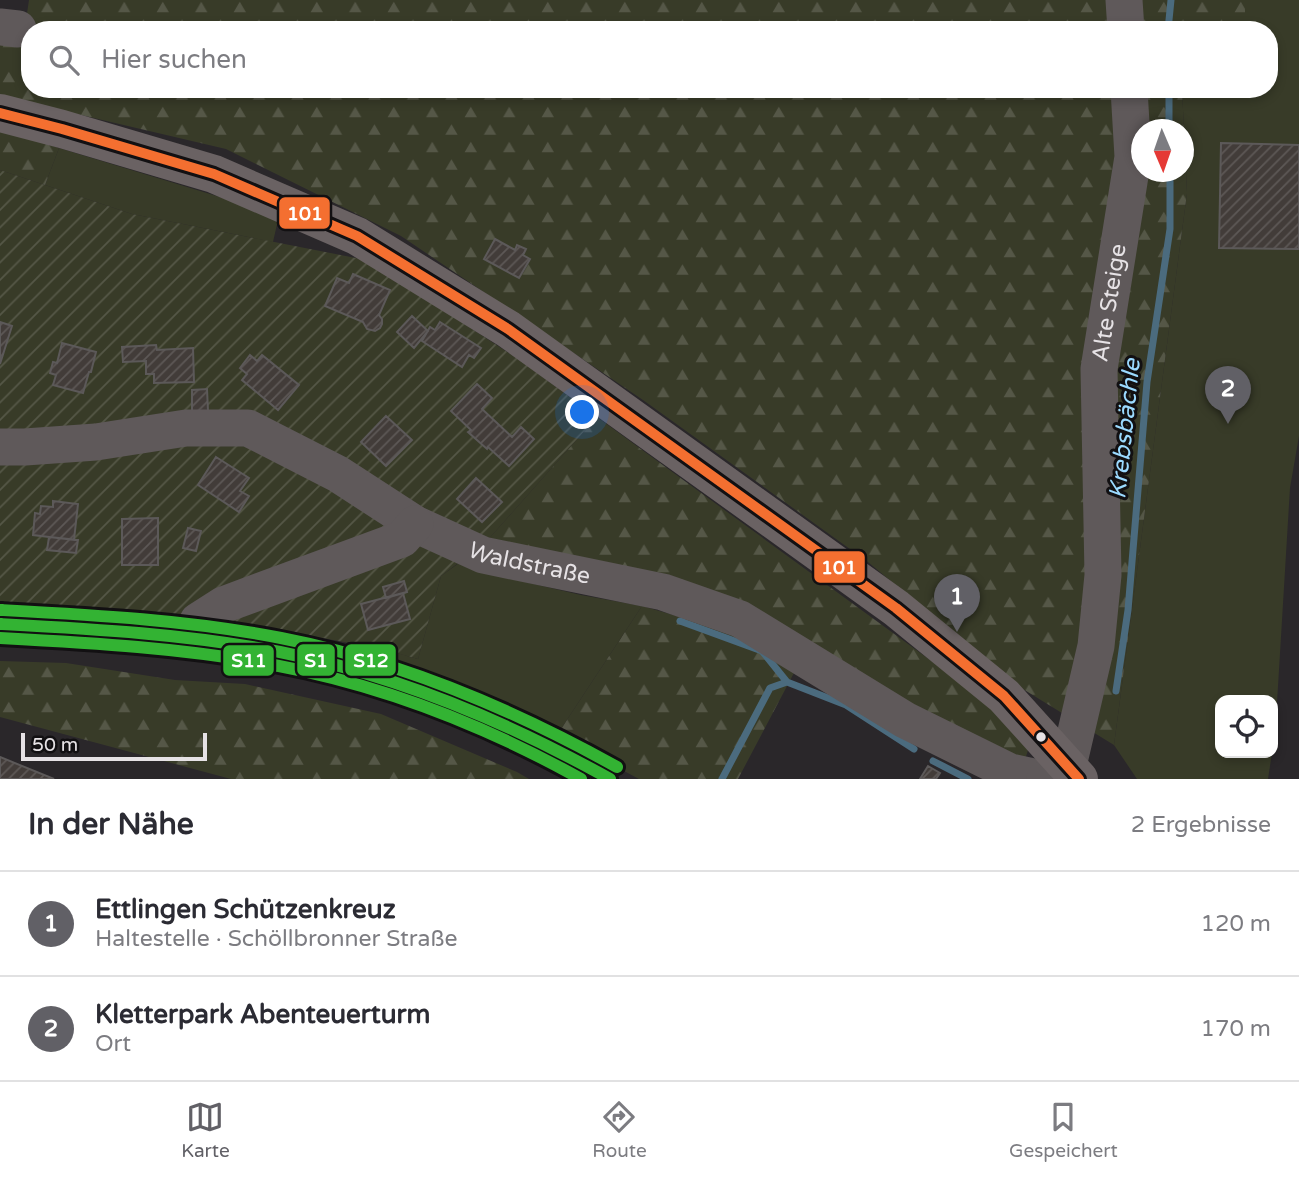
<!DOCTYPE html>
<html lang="de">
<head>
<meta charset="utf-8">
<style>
  body { margin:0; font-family:"Varela Round",sans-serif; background:#f2f2f3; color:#2b2b33 }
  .controls { position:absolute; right:21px; bottom:21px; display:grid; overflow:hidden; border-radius:14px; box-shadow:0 4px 10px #0003 }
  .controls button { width:63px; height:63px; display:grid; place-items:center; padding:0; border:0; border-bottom:2px solid #e1e1e2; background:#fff; color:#2b2b33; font:35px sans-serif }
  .compass { position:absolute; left:1131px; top:119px; width:63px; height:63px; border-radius:50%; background:#fff; box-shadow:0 4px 10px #0003; rotate:178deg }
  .scale { position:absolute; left:21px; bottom:18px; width:186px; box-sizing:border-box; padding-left:7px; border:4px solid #e6e2e5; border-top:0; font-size:19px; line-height:24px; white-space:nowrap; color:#e6e2e5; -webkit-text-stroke:5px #121012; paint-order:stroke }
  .you { position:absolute; left:583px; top:413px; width:24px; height:24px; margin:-18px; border:5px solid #fff; border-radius:50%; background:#1a73e8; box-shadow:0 0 0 10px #1a73e833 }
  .badge { display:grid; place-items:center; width:46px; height:46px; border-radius:50%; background:#616066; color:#fff; font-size:23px; font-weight:700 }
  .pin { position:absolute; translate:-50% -58px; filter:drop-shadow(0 2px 4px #0008) }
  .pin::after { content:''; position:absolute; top:37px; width:24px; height:21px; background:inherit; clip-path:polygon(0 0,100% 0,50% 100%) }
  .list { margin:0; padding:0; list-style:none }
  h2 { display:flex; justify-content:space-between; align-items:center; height:91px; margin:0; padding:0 28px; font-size:30px }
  h2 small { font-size:23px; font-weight:400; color:#7c7c81 }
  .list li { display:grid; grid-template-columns:46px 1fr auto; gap:21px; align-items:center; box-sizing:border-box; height:105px; padding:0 28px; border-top:2px solid #e1e1e2 }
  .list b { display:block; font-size:26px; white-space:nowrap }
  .list p { margin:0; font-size:23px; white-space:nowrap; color:#7c7c81 }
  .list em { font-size:23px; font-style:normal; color:#7c7c81 }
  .icon { flex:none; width:38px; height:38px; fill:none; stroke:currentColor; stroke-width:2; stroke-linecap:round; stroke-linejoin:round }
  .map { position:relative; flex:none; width:1299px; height:779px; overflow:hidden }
  .search { position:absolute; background:#fff; box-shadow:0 4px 10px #0003; left:21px; right:21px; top:21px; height:77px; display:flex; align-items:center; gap:18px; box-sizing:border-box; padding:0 24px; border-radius:28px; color:#7c7c81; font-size:26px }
  .sheet { height:301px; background:#fff }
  nav { display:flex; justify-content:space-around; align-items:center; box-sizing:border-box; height:98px; border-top:2px solid #e1e1e2; background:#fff; font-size:19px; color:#7c7c81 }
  nav a { display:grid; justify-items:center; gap:4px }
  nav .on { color:#616066 }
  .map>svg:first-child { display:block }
</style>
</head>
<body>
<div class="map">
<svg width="1299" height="779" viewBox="0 0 1299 779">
  <defs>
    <pattern id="forest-firs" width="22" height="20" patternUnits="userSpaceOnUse" patternTransform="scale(1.75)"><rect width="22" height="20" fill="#383b28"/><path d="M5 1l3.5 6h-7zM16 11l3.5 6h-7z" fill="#555747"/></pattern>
    <pattern id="garden-furrows" width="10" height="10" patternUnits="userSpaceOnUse" patternTransform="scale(1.75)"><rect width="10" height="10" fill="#383b28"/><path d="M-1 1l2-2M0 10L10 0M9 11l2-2" fill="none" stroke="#555747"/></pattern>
    <pattern id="building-hatch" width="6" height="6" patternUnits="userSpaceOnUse" patternTransform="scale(1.75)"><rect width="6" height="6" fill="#423c39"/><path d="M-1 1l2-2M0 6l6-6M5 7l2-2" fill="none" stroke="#5d5856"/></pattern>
  </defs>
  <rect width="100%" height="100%" fill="#2a272a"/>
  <path fill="#383b28" d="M 1245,0 L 1299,0 L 1299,436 L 1290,488 L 1275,736 L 1273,750 L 1273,700 L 1220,700 L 1220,753 L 1272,753 L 1268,779 L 1137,779 L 1114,745 L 1187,193 L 1182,89 L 1269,89 L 1269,30 L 1245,30 Z
    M 59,148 L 233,201 L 278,220 L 273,242 L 132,214 L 45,185 Z
    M 459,563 L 470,569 L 581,595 L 642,606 L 557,735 L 496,705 L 375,663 L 380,648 L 418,659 L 441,576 Z"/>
  <path fill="url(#forest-firs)" fill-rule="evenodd" d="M 29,0 L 1245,0 L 1245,30 L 30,30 L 30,89 L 1182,89 L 1187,193 L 1114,745 L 1013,683 L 868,562 L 643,400 L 401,236 L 226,149 L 0,96 L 0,41 L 23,41 ZM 1142,130 L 1184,130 L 1184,172 L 1142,172 Z
    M 0,129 L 59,148 L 45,185 L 0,170 Z
    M 597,417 L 978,695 L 1028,750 L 1024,763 L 940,730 L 744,610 L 486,542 Z
    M 642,606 L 743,635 L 796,669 L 738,779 L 639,779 L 557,735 Z
    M 0,661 L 66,663 L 175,680 L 245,684 L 381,714 L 517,772 L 529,779 L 231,779 L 0,717 Z"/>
  <path fill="url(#garden-furrows)" d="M 0,170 L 132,214 L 366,260 L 521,361 L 597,417 L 486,542 L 441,576 L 418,659 L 382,649 L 191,614 L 187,628 L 112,621 L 0,615 Z"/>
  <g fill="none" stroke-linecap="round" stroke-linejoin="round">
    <path stroke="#4b6b7e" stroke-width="7" d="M 1168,30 L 1171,0
      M 1169,89 L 1169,130
      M 680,621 L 762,651 L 787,682
      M 1116,691 L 1128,610 L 1147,382 L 1170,229 L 1170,172
      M 933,761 L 968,779
      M 722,779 L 770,688 L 787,682 L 846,705 L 914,749"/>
  </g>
  <path fill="url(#building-hatch)" stroke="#5c5959" stroke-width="2" d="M 1221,143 L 1299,145 L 1299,249 L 1219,248 Z
    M 495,239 L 515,250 L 517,245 L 526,249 L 523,255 L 530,259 L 519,278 L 484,259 Z
    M 353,274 L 390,290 L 379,315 L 382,319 L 382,324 L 380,328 L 375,331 L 367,329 L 363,322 L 325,306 L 337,278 L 349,283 Z
    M 412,316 L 428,331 L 414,348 L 397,332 Z
    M 0,322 L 12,326 L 0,364 Z
    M 440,322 L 481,348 L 474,358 L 469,355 L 462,367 L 422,341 L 430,327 L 435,330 Z
    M 62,343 L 96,352 L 91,372 L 89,372 L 83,393 L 53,385 L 56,375 L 50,373 L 53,362 L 57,363 Z
    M 156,345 L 157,350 L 193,348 L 194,382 L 154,383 L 154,374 L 146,374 L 146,361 L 123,362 L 122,347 Z
    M 250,355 L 257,361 L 262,355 L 299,385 L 278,410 L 242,380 L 247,374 L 240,368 Z
    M 477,384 L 492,398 L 482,409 L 512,437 L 521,427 L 534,439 L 509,466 L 488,447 L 487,449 L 468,432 L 471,430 L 451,411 Z
    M 207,389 L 208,411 L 192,411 L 192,390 Z
    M 386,416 L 412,440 L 386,466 L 361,442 Z
    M 216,457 L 249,478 L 240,491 L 249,496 L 239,512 L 198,485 Z
    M 476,478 L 502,502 L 482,522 L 457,499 Z
    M 53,501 L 78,504 L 74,540 L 33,535 L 35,513 L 40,514 L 41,506 L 53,507 Z
    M 158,518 L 158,565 L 122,565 L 122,519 Z
    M 188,528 L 201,531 L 196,551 L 183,548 Z
    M 49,537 L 78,540 L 76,553 L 47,550 Z
    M 404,581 L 407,592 L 386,598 L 383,587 Z
    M 403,593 L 410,619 L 368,630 L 361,604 Z
    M 0,757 L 54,779 L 0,779 Z
    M 928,766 L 940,773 L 936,779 L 920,779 Z"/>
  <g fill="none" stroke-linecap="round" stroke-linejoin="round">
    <g stroke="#5f595a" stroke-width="37">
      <path d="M 1124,0 L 1126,30"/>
      <path d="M 0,27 L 18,29"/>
      <path id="s1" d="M 0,447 L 25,447 L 96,442 L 186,428 L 248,428 L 338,474 L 415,524 L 483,555 L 663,592 L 740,619 L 905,720 L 1010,772 L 1043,779"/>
      <path d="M 198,621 L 223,605 L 402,539 L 415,524"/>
      <path id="s2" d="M 1045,779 L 1068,766 L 1096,646 L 1103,575 L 1099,369 L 1133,157 L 1129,89"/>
    </g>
    <path stroke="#6a6263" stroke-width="38" d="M 0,113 L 62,129 L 214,174 L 357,236 L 508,329 L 896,608 L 1004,696 L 1079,779"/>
    <defs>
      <path id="bus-1" d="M 0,113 L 62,129 L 214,174 L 357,236 L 508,329 L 896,608 L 1004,696 L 1079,779"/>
    </defs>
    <use href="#bus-1" stroke="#121012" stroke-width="16"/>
    <use href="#bus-1" stroke="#f46f30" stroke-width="10"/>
    <defs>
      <path id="rail-1" d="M 0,624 C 93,629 188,634 280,652 C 397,675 506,721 610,779"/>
      <path id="rail-2" d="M 0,638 C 92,643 184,648 274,665 C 382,685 486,726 581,779"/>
      <path id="rail-3" d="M 1,610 C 94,615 189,620 281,638 C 400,661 511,708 617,767"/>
    </defs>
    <use href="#rail-1" stroke="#121012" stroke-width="18"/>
    <use href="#rail-2" stroke="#121012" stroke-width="18"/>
    <use href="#rail-3" stroke="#121012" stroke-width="18"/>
    <use href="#rail-1" stroke="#33b333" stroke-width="12"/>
    <use href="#rail-2" stroke="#33b333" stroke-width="12"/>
    <use href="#rail-3" stroke="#33b333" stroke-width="12"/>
  </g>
  <circle fill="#e6e2e5" stroke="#121012" stroke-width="2.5" cx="1041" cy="737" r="6"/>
  <g text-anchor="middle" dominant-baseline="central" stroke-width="6" stroke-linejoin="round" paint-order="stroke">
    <g font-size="23" fill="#e6e2e5" stroke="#121012">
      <text stroke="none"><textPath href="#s2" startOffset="494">Alte Steige</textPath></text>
      <text stroke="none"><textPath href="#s1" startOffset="564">Waldstraße</textPath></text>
    </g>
    <g font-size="24" font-style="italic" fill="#9bdaff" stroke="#121012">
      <text transform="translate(1125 429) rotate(-84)">Krebsbächle</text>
    </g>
  </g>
  <g stroke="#121012" stroke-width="2.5">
    <rect x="278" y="196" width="53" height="34" rx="7" fill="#f46f30"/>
    <rect x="813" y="550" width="53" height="34" rx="7" fill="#f46f30"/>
    <rect x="296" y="643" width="40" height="34" rx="7" fill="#33b333"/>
    <rect x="344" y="643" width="53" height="34" rx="7" fill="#33b333"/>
    <rect x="222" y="644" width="53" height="33" rx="7" fill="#33b333"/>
  </g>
  <g font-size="19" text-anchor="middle" font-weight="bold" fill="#fff">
    <text x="305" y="220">101</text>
    <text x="839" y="574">101</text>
    <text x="316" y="667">S1</text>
    <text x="371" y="667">S12</text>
    <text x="249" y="667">S11</text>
  </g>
</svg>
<div class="controls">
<button><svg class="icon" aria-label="locate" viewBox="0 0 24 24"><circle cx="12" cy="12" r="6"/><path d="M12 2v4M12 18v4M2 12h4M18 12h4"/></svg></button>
</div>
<svg class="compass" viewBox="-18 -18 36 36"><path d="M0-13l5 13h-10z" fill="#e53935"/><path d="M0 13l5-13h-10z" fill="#7c7c81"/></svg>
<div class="scale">50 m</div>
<div class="you"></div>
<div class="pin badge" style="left:957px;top:632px">1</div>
<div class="pin badge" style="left:1228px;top:424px">2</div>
<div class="search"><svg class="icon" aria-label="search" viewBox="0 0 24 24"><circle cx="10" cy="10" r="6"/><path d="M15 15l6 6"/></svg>Hier suchen</div>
</div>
<section class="sheet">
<h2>In der Nähe<small>2 Ergebnisse</small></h2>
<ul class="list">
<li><span class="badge">1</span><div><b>Ettlingen Schützenkreuz</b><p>Haltestelle · Schöllbronner Straße</p></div><em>120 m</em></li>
<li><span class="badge">2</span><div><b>Kletterpark Abenteuerturm</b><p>Ort</p></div><em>170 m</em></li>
</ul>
</section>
<nav>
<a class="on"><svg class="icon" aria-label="map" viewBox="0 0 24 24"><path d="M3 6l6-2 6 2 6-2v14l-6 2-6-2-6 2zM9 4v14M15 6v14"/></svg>Karte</a>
<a><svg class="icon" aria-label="directions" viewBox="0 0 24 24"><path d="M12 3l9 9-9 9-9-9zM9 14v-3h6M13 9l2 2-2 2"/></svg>Route</a>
<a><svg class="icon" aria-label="saved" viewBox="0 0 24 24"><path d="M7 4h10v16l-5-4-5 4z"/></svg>Gespeichert</a>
</nav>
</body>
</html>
